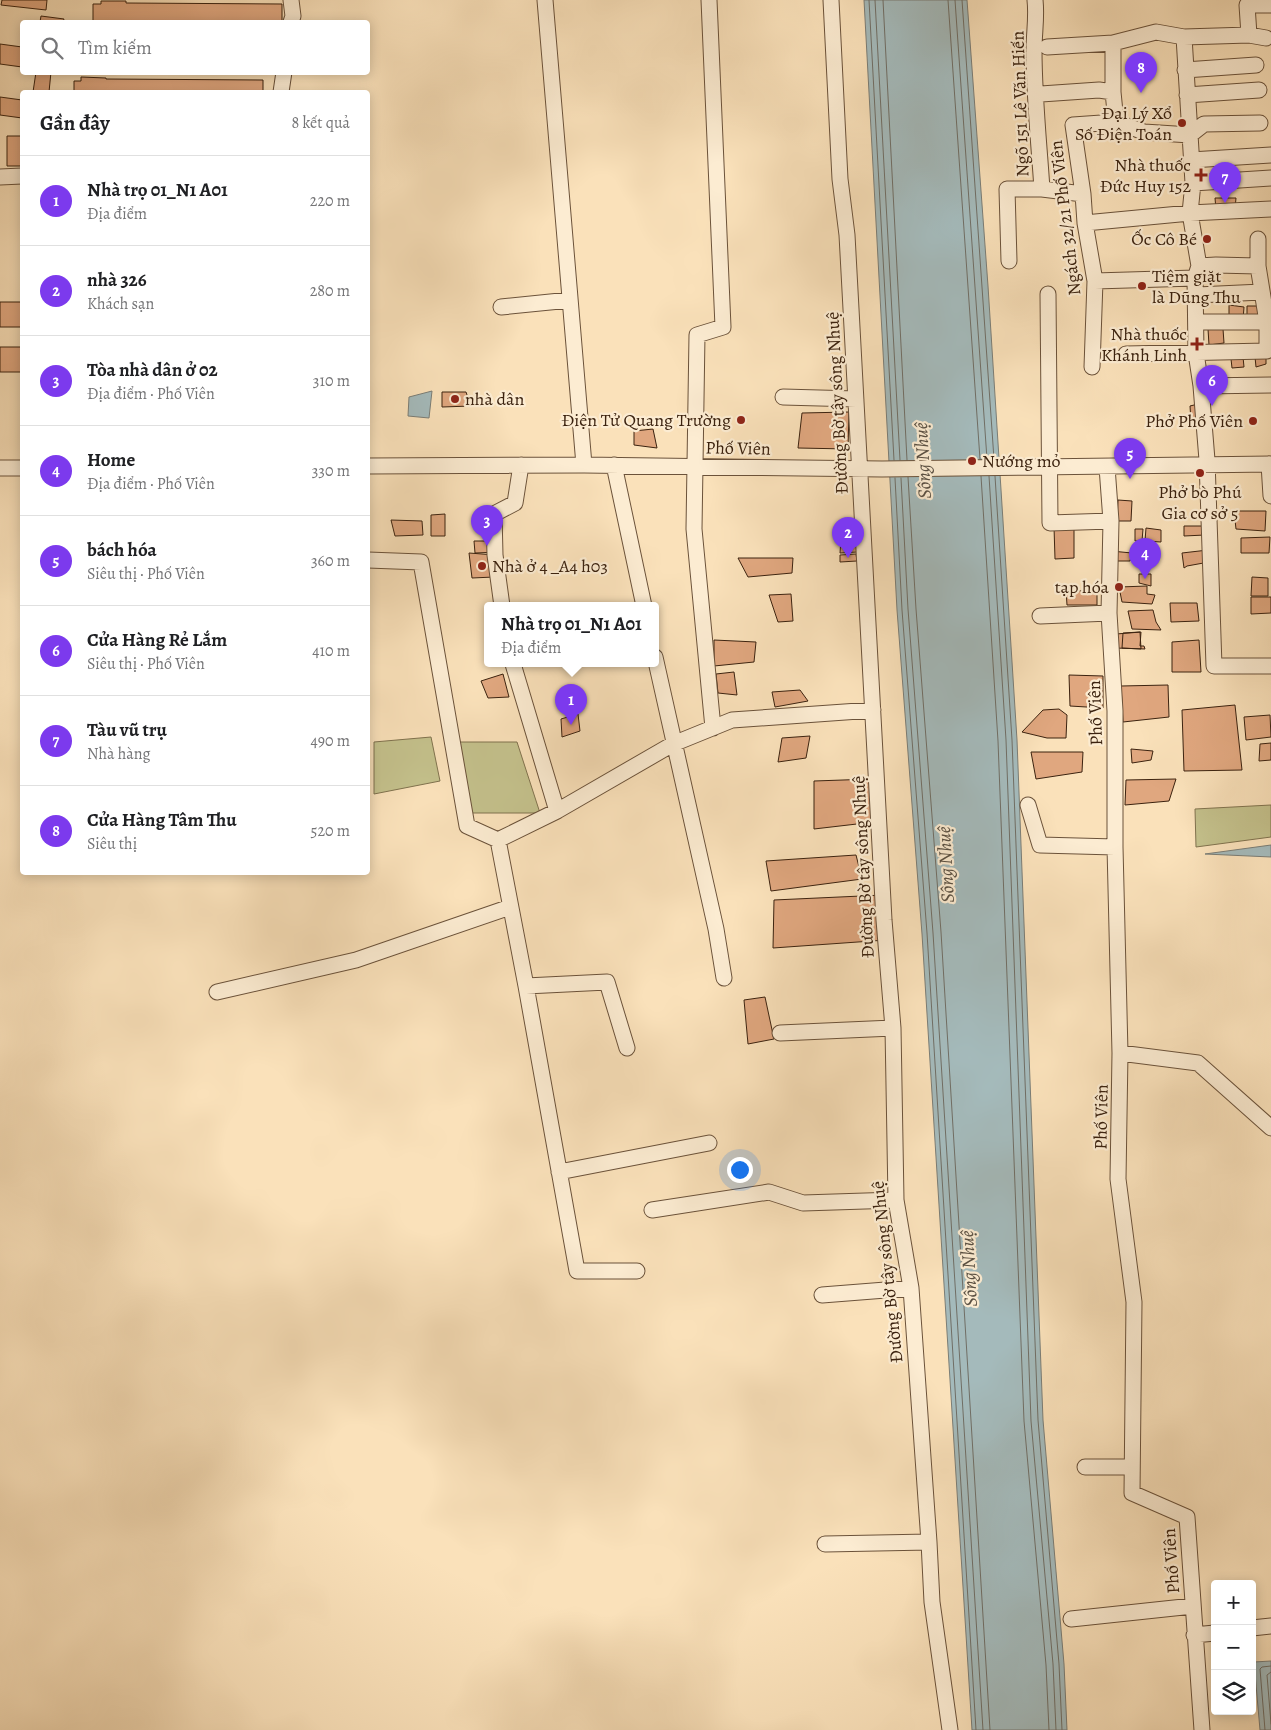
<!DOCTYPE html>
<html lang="vi">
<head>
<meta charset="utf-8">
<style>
  body { margin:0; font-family:Alegreya,serif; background:#f6f6f6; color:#202124 }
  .controls { position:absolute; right:15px; bottom:15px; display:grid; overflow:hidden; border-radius:5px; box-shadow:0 2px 12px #0003 }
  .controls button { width:45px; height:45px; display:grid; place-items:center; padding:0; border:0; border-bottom:1px solid #e0e0e0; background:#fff; color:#202124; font:25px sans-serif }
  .you { position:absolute; left:739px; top:1169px; width:18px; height:18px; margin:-12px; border:4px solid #fff; border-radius:50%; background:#1a73e8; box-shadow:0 0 0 8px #1a73e833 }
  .badge { display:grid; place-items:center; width:32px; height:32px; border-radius:50%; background:#7c3aed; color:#fff; font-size:16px; font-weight:700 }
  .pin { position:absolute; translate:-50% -41px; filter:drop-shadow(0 1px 2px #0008) }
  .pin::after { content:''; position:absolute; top:26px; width:18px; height:15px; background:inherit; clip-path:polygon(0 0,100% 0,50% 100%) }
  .popup { position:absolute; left:484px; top:602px; width:175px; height:65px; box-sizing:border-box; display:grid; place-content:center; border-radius:5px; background:#fff; filter:drop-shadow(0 1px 4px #0005); font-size:16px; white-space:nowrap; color:#757577 }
  .popup b { font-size:19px; color:#202124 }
  .popup::after { content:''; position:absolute; left:50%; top:100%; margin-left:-10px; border:10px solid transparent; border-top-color:#fff }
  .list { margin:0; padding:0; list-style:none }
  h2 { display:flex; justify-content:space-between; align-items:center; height:65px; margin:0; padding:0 20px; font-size:21px }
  h2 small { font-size:16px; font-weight:400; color:#757577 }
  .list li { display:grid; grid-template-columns:32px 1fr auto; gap:15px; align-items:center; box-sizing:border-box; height:90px; padding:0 20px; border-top:1px solid #e0e0e0 }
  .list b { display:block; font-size:19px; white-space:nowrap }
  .list p { margin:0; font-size:16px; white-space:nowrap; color:#757577 }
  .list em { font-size:16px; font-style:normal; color:#757577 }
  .icon { flex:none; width:28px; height:28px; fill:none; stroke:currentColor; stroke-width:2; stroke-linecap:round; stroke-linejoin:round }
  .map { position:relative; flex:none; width:1271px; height:1730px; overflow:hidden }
  .search { position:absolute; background:#fff; box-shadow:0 2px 12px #0003; left:20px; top:20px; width:350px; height:55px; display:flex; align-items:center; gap:12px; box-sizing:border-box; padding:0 18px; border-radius:5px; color:#757577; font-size:19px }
  .panel { position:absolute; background:#fff; box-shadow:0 2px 12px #0003; left:20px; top:90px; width:350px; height:785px; border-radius:5px }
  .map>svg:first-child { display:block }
</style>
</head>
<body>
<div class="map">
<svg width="1271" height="1730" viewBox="0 0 1271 1730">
  <rect width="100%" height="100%" fill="#fae1ba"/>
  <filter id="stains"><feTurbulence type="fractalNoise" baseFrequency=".004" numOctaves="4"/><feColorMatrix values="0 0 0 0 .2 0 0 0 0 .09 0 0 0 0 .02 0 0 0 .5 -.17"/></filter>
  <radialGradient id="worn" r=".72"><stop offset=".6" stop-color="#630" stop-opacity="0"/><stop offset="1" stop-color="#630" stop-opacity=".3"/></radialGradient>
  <path fill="#c4c18c" stroke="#80724e" d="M 431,737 L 440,781 L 374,794 L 374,742 Z
    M 456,742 L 517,742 L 540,813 L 471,813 Z
    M 1271,805 L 1271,837 L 1196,847 L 1195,809 Z"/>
  <path fill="#a4babb" stroke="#7a7d76" d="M 864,0 L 967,0 L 988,286 L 1017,740 L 1043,1420 L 1064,1664 L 1067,1730 L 972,1730 L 922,934 L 897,610 Z
    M 432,391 L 429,418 L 408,416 L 409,397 Z
    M 1271,845 L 1271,857 L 1205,854 Z
    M 1271,1661 L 1271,1730 L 1260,1730 L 1254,1662 Z"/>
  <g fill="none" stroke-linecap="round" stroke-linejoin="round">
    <path stroke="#706e65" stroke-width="1" d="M 869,0 L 894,460
      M 875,0 L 900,460
      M 883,0 L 907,460
      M 948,0 L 980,459
      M 955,0 L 987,459
      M 962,0 L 994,459
      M 981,476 L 998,741 L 1024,1421 L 1046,1665 L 1049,1730
      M 989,476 L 1006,740 L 1031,1421 L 1053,1664 L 1056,1730
      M 995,476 L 1012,740 L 1038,1420 L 1059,1664 L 1062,1730
      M 908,477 L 916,609 L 941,932 L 990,1730
      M 895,478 L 902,610 L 927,933 L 976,1730
      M 901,478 L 908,609 L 933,933 L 983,1730
      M 1271,1672 L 1267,1675 L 1271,1724
      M 1265,1730 L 1260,1669 L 1262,1667 L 1271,1666"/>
  </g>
  <path fill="#e0a77f" stroke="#3b220f" d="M 2,0 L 47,0 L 46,10 L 1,5 Z
    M 101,1 L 126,1 L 126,3 L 282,4 L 282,22 L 93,22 L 93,4 L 101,4 Z
    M 41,16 L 64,19 L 63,22 L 40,22 Z
    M 0,44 L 22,47 L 22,67 L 0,64 Z
    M 36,72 L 51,72 L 49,92 L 33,92 Z
    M 81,77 L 106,78 L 106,79 L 263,80 L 263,92 L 74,92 L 74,81 L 81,81 Z
    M 0,97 L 22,100 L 22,118 L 0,115 Z
    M 7,136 L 22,136 L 22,166 L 7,166 Z
    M 1215,198 L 1236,198 L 1235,209 L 1216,210 Z
    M 0,302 L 22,302 L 22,327 L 0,327 Z
    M 1229,305 L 1244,307 L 1243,320 L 1229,318 Z
    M 1247,306 L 1262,306 L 1262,319 L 1247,319 Z
    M 1208,329 L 1223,329 L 1224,343 L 1209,345 Z
    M 0,347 L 22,347 L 22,372 L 0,372 Z
    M 1243,357 L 1244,367 L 1232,368 L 1231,359 Z
    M 1255,357 L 1266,358 L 1266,364 L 1256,367 Z
    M 442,392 L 466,392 L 471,406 L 442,407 Z
    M 1198,404 L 1200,422 L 1191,422 L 1190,406 Z
    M 849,412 L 848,449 L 798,448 L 802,413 Z
    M 653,429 L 657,448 L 634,445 L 634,431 Z
    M 1118,500 L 1132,501 L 1131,521 L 1117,521 Z
    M 1234,511 L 1266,511 L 1265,531 L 1236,529 Z
    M 445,514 L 445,536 L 431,536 L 431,515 Z
    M 391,520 L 422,521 L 423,535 L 395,536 Z
    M 1184,526 L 1206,526 L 1205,535 L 1184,536 Z
    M 1054,527 L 1074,528 L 1074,558 L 1055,559 Z
    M 1146,528 L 1161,530 L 1161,542 L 1145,541 Z
    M 1135,529 L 1143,529 L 1142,541 L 1135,541 Z
    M 1270,537 L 1269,553 L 1241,553 L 1241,538 Z
    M 857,538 L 857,552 L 840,553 L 841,539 Z
    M 474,541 L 499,541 L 499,552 L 475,553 Z
    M 1208,550 L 1209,562 L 1187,566 L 1184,568 L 1182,553 Z
    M 1111,551 L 1132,553 L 1130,561 L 1111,561 Z
    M 469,553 L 495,555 L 494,577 L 472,578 Z
    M 856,554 L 857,561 L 840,562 L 840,555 Z
    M 738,558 L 793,558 L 792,573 L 748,577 Z
    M 1139,574 L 1151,574 L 1151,586 L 1139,583 Z
    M 1252,577 L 1268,578 L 1268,596 L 1251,596 Z
    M 1147,586 L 1147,594 L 1155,595 L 1152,604 L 1122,602 L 1119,587 Z
    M 1066,590 L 1097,592 L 1097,605 L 1067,605 Z
    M 791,594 L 793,621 L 778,622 L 769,595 Z
    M 1251,597 L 1271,597 L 1271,613 L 1251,614 Z
    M 1170,603 L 1197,603 L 1199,621 L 1171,622 Z
    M 1153,610 L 1156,622 L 1161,630 L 1132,629 L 1128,611 Z
    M 1140,632 L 1141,649 L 1122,648 L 1123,633 Z
    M 1141,632 L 1140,646 L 1144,646 L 1145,649 L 1115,648 L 1116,634 Z
    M 714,640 L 756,642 L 754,662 L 714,666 Z
    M 1199,640 L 1201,672 L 1172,672 L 1172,642 Z
    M 734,672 L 737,695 L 718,693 L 716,674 Z
    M 503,674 L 509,697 L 488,698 L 481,681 Z
    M 1069,675 L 1103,676 L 1103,708 L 1070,706 Z
    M 1168,685 L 1169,717 L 1123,722 L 1121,686 Z
    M 800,690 L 808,701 L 775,707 L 772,692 Z
    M 1235,705 L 1242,770 L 1184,771 L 1182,710 Z
    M 1059,709 L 1067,715 L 1066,738 L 1047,738 L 1022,732 L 1043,710 Z
    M 578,714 L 580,731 L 562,737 L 561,719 Z
    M 1270,715 L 1271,737 L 1246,740 L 1244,717 Z
    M 810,736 L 806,758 L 778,762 L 782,738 Z
    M 1271,743 L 1271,760 L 1259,761 L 1260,744 Z
    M 1131,749 L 1153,751 L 1151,760 L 1132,763 Z
    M 1031,752 L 1083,752 L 1082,772 L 1036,779 Z
    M 872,779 L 874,822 L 814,829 L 814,781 Z
    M 1176,779 L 1169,801 L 1125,805 L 1126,780 Z
    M 856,855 L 862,879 L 771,891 L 766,861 Z
    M 883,895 L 886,940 L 773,948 L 774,900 Z
    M 765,997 L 774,1039 L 748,1044 L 744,1000 Z"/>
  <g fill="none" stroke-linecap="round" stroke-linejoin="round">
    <defs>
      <path id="minor" d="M 291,0 L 293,16 L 291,22
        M 545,0 L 584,465
        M 709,0 L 723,327 L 697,335 L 694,529 L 713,728
        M 831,0 L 840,179 L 847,235 L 884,920 L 893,1028 L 896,1200 L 911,1288 L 929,1542 L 932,1602 L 950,1730
        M 1035,0 C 1037,17 1034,33 1034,50 C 1034,97 1039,143 1042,189
        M 1249,35 L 1247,5 L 1271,5
        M 1184,37 L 1249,35 L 1266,38
        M 1113,43 L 1113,92 L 1116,122
        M 1047,47 L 1113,43 L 1156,32 L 1184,37 L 1193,183 L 1190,213 L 1199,266 L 1195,278 L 1196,353 L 1201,386 L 1207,460 L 1214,666 L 1271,666
        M 1185,70 L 1256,65
        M 281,92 L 284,72
        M 1041,94 L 1099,90 L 1113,92
        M 1187,95 L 1259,90
        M 1191,160 L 1271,155
        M 0,177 L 22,176
        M 1193,183 L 1271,178
        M 1085,223 L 1190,213 L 1271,209
        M 1009,261 L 1007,189 L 1042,189 L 1083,194
        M 1199,266 L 1216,265 L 1258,266
        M 1095,281 L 1195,278
        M 1048,294 L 1050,523 L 1111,521
        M 1197,295 L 1262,292
        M 501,307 L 570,300
        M 1197,322 L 1267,322
        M 1126,354 L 1267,351 L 1267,322 L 1258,266 L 1258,239
        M 1092,367 L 1095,281 L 1085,223 L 1083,194 L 1073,125 L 1116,122 L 1144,132 L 1190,135 L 1204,124 L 1260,123
        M 1201,386 L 1271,385
        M 783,397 L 856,399
        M 1269,464 L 1271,496
        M 614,465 L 644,606
        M 368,466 L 584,465 L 882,469 L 1271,464
        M 1107,467 L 1111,521 L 1109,613 L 1115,711 L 1115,847 L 1120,1053 L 1118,1179 L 1134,1302 L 1132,1493 L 1187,1517 L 1202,1730
        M 0,468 L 22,468
        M 368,560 L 421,562 L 467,826 L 498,840
        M 502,606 L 495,555 L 494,514 L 515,503 L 521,465
        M 1040,616 L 1109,613
        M 655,657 L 716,929 L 724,978
        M 513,664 L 557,811
        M 1028,805 L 1040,845 L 1115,847
        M 498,840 L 526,986 L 577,1271 L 637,1271
        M 498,840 L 557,811 L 673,744 L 732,720 L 873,710
        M 526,986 L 607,982 L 627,1048
        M 217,992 L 356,960 L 510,907
        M 780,1033 L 893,1028
        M 1120,1053 L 1198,1063 L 1271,1128
        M 559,1172 L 709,1143
        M 652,1210 L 769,1192 L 803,1203 L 896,1200
        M 822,1295 L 911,1288
        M 1085,1467 L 1132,1467
        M 825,1544 L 929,1542
        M 1071,1619 L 1193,1606
        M 1252,1628 L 1271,1626
        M 1194,1635 L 1215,1633"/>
    </defs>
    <use href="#minor" stroke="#6b523a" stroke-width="17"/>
    <use href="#minor" stroke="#fcecd2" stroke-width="15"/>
  </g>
  <g fill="#8f2418" stroke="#fcecd2" stroke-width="2">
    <circle cx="1182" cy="123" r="5"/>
    <path d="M1198.5 167.5h5v5h5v5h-5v5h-5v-5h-5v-5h5z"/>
    <circle cx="1207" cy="239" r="5"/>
    <circle cx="1142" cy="286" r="5"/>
    <path d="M1194.5 336.5h5v5h5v5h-5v5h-5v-5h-5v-5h5z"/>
    <circle cx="455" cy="399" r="5"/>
    <circle cx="741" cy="420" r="5"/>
    <circle cx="1253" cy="421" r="5"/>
    <circle cx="972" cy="461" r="5"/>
    <circle cx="1200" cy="473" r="5"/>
    <circle cx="482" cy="566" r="5"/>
    <circle cx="1119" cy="587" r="5"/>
  </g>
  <g text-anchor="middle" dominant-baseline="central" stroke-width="4.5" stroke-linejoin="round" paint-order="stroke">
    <g font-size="18" fill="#3b220f" stroke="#fcecd2">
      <text transform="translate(1020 104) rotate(-92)">Ngõ 151 Lê Văn Hiến</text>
      <text transform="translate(1065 218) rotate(-97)">Ngách 32/21 Phố Viên</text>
      <text transform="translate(837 403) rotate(-93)">Đường Bờ tây sông Nhuệ</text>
      <text transform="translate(738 448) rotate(1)">Phố Viên</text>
      <text transform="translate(1095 713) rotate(-92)">Phố Viên</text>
      <text transform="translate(863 867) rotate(-93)">Đường Bờ tây sông Nhuệ</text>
      <text transform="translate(1101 1117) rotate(-89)">Phố Viên</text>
      <text transform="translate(887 1272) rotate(-96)">Đường Bờ tây sông Nhuệ</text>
      <text transform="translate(1171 1561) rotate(-94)">Phố Viên</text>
    </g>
    <g font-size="18" fill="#3b220f" stroke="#fcecd2" text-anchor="end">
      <text x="1172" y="113">Đại Lý Xổ<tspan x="1172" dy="21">Số Điện Toán</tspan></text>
      <text x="1191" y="165">Nhà thuốc<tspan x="1191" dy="21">Đức Huy 152</tspan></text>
      <text x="1197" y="239">Ốc Cô Bé</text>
      <text x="1152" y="276" text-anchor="start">Tiệm giặt<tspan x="1152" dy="21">là Dũng Thu</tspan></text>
      <text x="1187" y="334">Nhà thuốc<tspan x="1187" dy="21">Khánh Linh</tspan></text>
      <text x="465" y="399" text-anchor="start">nhà dân</text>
      <text x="731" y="420">Điện Tử Quang Trường</text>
      <text x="1243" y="421">Phở Phố Viên</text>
      <text x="982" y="461" text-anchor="start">Nướng mỏ</text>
      <text x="1200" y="492" text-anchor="middle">Phở bò Phú<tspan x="1200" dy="21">Gia cơ sở 5</tspan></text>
      <text x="492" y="566" text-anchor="start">Nhà ở 4 _A4 h03</text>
      <text x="1109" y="587">tạp hóa</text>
    </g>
    <g font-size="19" font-style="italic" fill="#5a5043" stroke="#fcecd2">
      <text transform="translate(923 461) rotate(-93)">Sông Nhuệ</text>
      <text transform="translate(946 865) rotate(-93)">Sông Nhuệ</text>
      <text transform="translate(969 1269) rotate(-93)">Sông Nhuệ</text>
    </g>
  </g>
  <rect width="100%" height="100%" filter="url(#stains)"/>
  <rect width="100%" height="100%" fill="url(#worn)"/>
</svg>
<div class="controls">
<button>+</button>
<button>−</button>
<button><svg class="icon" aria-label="layers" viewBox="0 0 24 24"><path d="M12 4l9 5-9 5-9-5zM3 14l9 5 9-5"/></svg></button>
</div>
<div class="you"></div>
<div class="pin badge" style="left:571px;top:725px">1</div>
<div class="popup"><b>Nhà trọ 01_N1 A01</b>Địa điểm</div>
<div class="pin badge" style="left:848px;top:558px">2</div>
<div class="pin badge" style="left:487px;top:546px">3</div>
<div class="pin badge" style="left:1145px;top:579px">4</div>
<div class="pin badge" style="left:1130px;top:479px">5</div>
<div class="pin badge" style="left:1212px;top:406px">6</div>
<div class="pin badge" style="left:1225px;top:203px">7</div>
<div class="pin badge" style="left:1141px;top:93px">8</div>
<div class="search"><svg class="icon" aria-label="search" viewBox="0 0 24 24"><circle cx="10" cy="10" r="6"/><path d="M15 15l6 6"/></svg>Tìm kiếm</div>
<section class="panel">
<h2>Gần đây<small>8 kết quả</small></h2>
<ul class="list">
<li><span class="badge">1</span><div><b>Nhà trọ 01_N1 A01</b><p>Địa điểm</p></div><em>220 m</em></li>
<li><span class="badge">2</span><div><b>nhà 326</b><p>Khách sạn</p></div><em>280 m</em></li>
<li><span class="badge">3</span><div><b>Tòa nhà dân ở 02</b><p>Địa điểm · Phố Viên</p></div><em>310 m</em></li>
<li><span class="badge">4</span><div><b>Home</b><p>Địa điểm · Phố Viên</p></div><em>330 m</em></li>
<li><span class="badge">5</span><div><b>bách hóa</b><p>Siêu thị · Phố Viên</p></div><em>360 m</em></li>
<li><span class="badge">6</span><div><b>Cửa Hàng Rẻ Lắm</b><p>Siêu thị · Phố Viên</p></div><em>410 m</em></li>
<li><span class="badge">7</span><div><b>Tàu vũ trụ</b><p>Nhà hàng</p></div><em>490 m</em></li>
<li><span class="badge">8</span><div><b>Cửa Hàng Tâm Thu</b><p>Siêu thị</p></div><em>520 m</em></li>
</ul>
</section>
</div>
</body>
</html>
